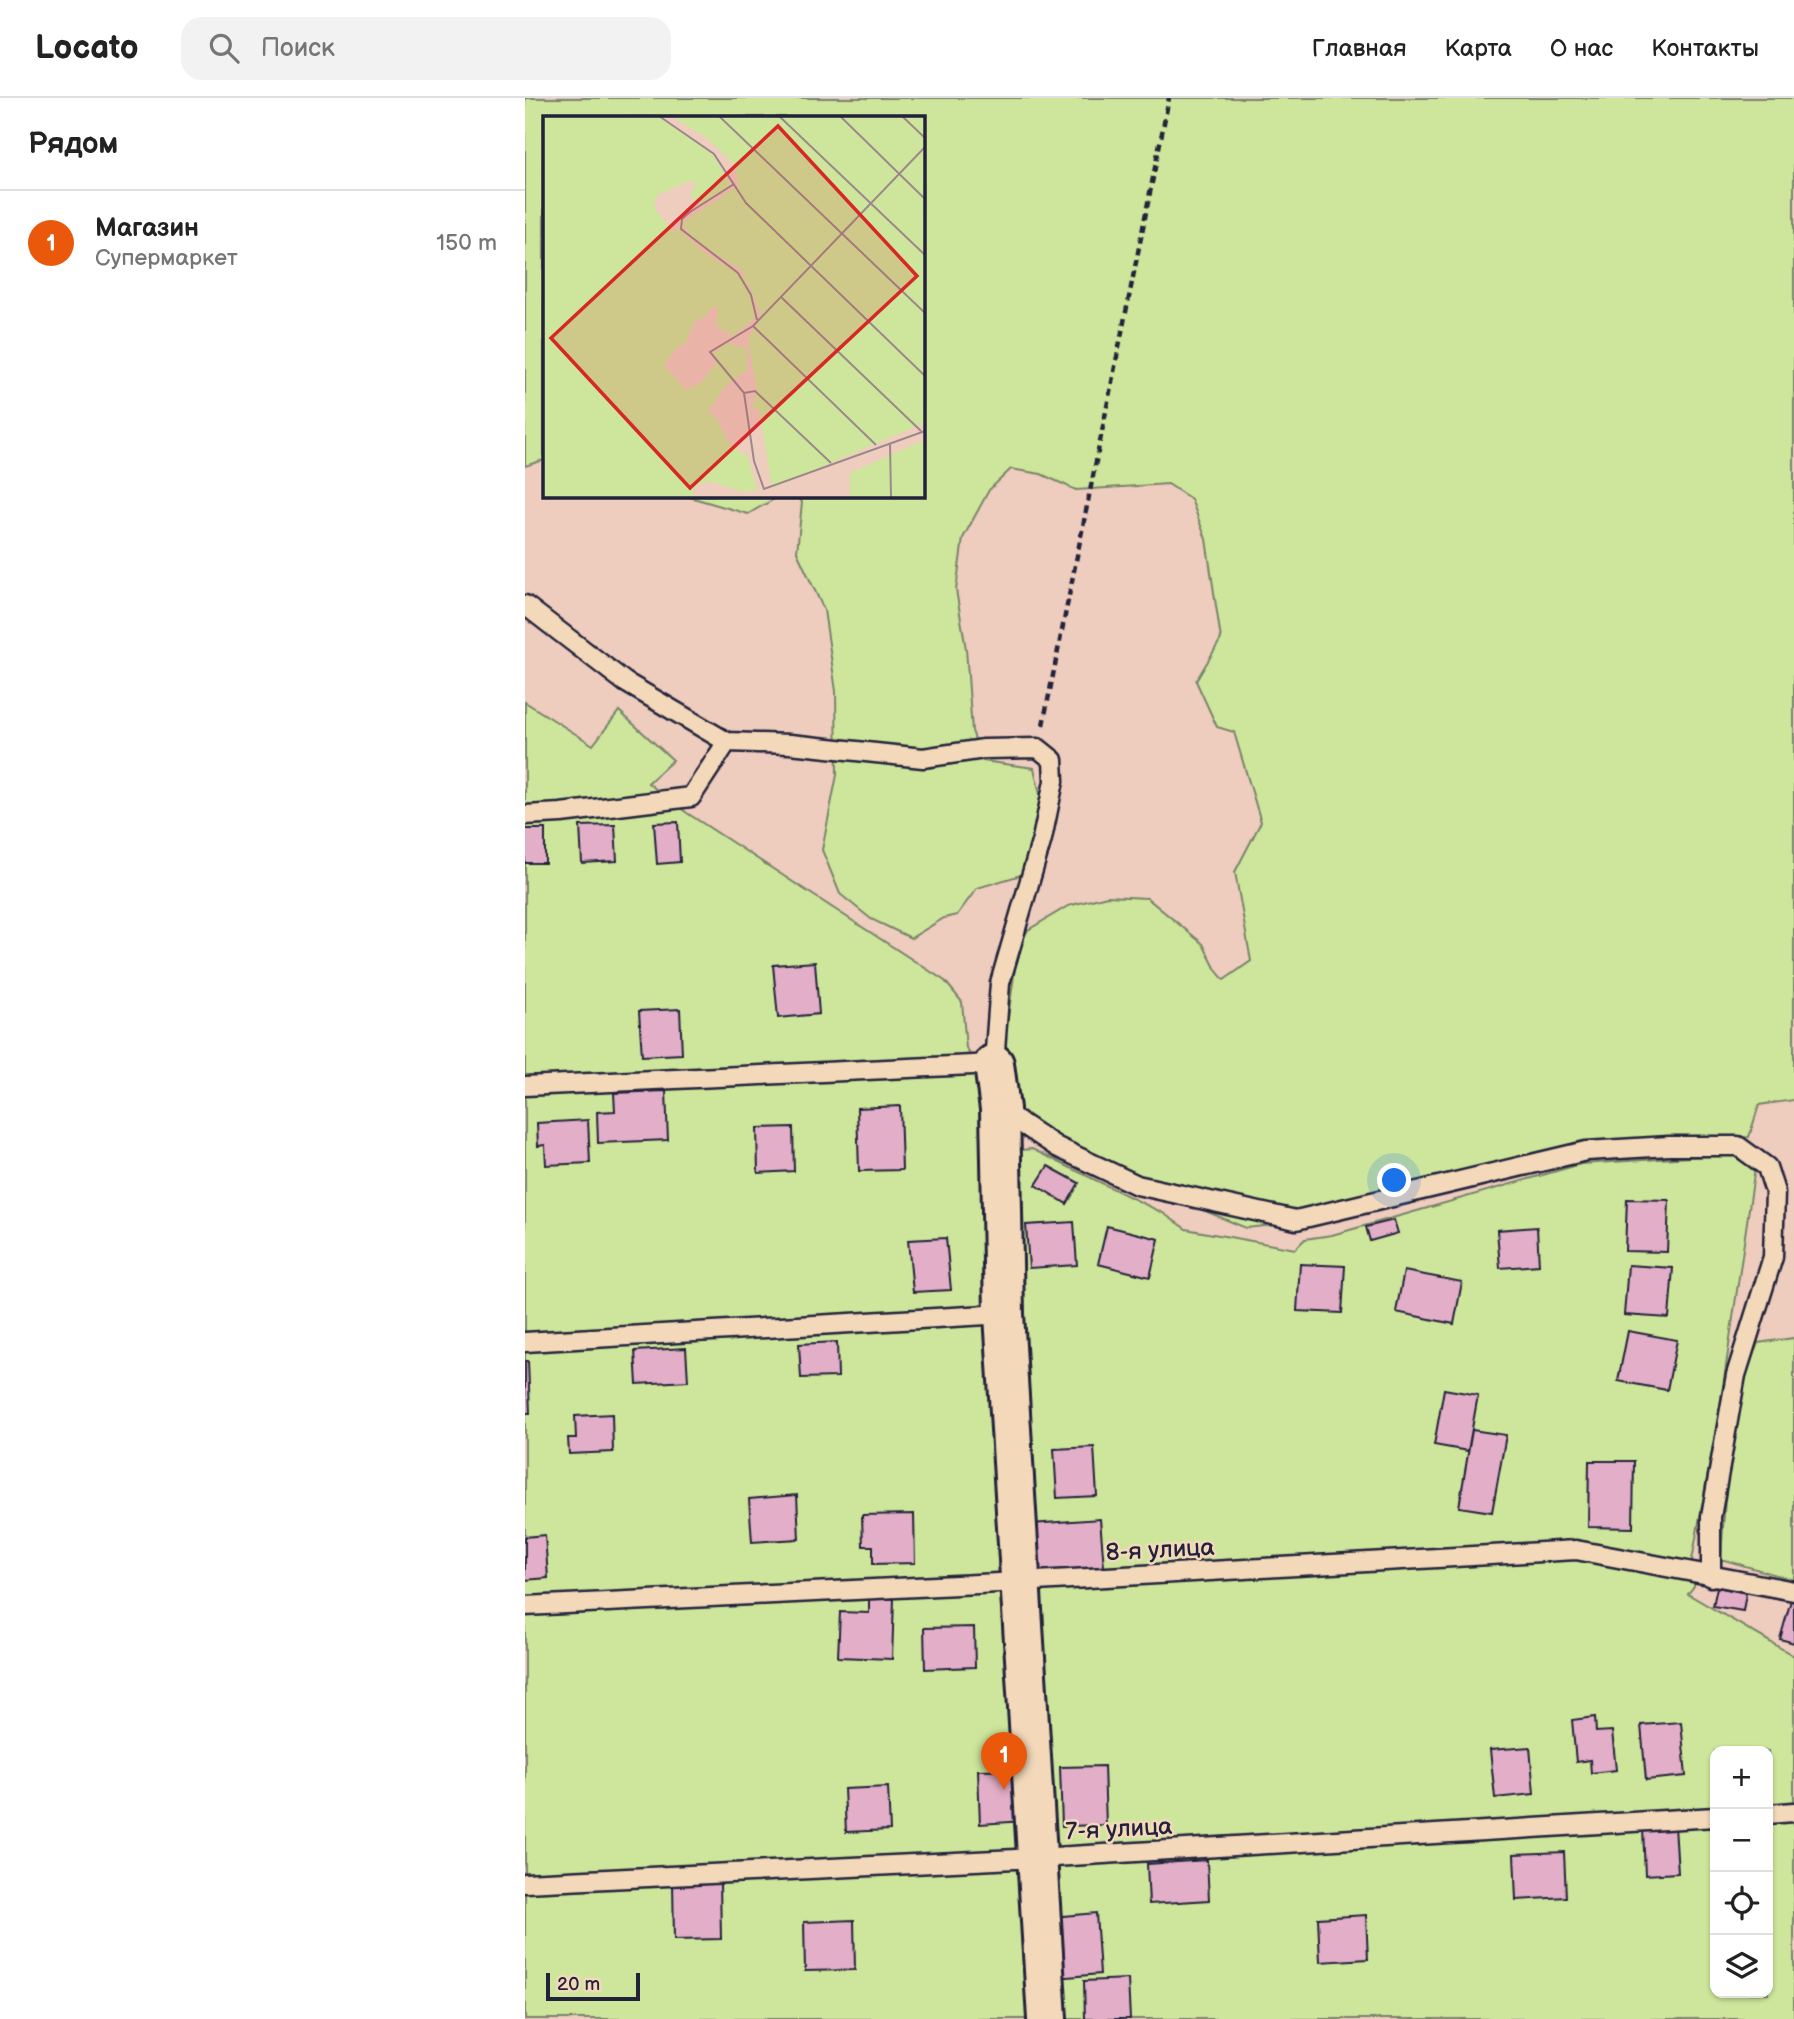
<!DOCTYPE html>
<html lang="ru">
<head>
<meta charset="utf-8">
<style>
  body { margin:0; font-family:"Balsamiq Sans",sans-serif; background:#f2f2f2; color:#222 }
  .controls { position:absolute; right:21px; bottom:21px; display:grid; overflow:hidden; border-radius:14px; box-shadow:0 2px 5px #0004 }
  .controls button { width:63px; height:63px; display:grid; place-items:center; padding:0; border:0; border-bottom:2px solid #e0e0e0; background:#fff; color:#222; font:35px sans-serif }
  .scale { position:absolute; left:21px; bottom:18px; width:94px; box-sizing:border-box; padding-left:7px; border:4px solid #22223b; border-top:0; font-size:19px; line-height:24px; white-space:nowrap; color:#22223b; -webkit-text-stroke:5px #f3d9ba; paint-order:stroke }
  .you { position:absolute; left:870px; top:1083px; width:24px; height:24px; margin:-18px; border:5px solid #fff; border-radius:50%; background:#1a73e8; box-shadow:0 0 0 10px #1a73e833 }
  .badge { display:grid; place-items:center; width:46px; height:46px; border-radius:50%; background:#ea580c; color:#fff; font-size:23px; font-weight:700 }
  .pin { position:absolute; translate:-50% -58px; filter:drop-shadow(0 2px 4px #0008) }
  .pin::after { content:''; position:absolute; top:37px; width:24px; height:21px; background:inherit; clip-path:polygon(0 0,100% 0,50% 100%) }
  .list { margin:0; padding:0; list-style:none }
  h2 { display:flex; justify-content:space-between; align-items:center; height:91px; margin:0; padding:0 28px; font-size:30px }
  h2 small { font-size:23px; font-weight:400; color:#767676 }
  .list li { display:grid; grid-template-columns:46px 1fr auto; gap:21px; align-items:center; box-sizing:border-box; height:105px; padding:0 28px; border-top:2px solid #e0e0e0 }
  .list b { display:block; font-size:26px; white-space:nowrap }
  .list p { margin:0; font-size:23px; white-space:nowrap; color:#767676 }
  .list em { font-size:23px; font-style:normal; color:#767676 }
  .icon { flex:none; width:38px; height:38px; fill:none; stroke:currentColor; stroke-width:2; stroke-linecap:round; stroke-linejoin:round }
  .map { position:relative; flex:none; width:1269px; height:1921px; overflow:hidden }
  header { display:flex; align-items:center; gap:42px; box-sizing:border-box; height:98px; padding:0 35px; background:#fff; border-bottom:2px solid #e0e0e0 }
  header strong { font-size:33px }
  nav { display:flex; gap:38px; margin-inline-start:auto; font-size:24px }
  .search { width:490px; height:63px; background:#f2f2f2; display:flex; align-items:center; gap:18px; box-sizing:border-box; padding:0 24px; border-radius:21px; color:#767676; font-size:26px }
  main { display:flex }
  aside { flex:1; background:#fff }
  .map>svg:first-child { display:block }
</style>
</head>
<body>
<header>
<strong>Locato</strong>
<div class="search"><svg class="icon" aria-label="search" viewBox="0 0 24 24"><circle cx="10" cy="10" r="6"/><path d="M15 15l6 6"/></svg>Поиск</div>
<nav><a>Главная</a><a>Карта</a><a>О нас</a><a>Контакты</a></nav>
</header>
<main>
<aside>
<h2>Рядом<small></small></h2>
<ul class="list">
<li><span class="badge">1</span><div><b>Магазин</b><p>Супермаркет</p></div><em>150 m</em></li>
</ul>
</aside>
<div class="map">
<svg width="1269" height="1921" viewBox="0 0 1269 1921">
  <rect width="100%" height="100%" fill="#eeccbe"/>
  <filter id="ink" filterUnits="userSpaceOnUse"><feTurbulence type="fractalNoise" baseFrequency=".0143" numOctaves="2"/><feDisplacementMap in="SourceGraphic" scale="14" xChannelSelector="R" yChannelSelector="G"/><feConvolveMatrix kernelMatrix="1 2 1 2 8 2 1 2 1" color-interpolation-filters="sRGB"/></filter>
  <g filter="url(#ink)">
    <path fill="#cee69b" stroke="#78846b" stroke-width="2" fill-rule="evenodd" d="M 0,0 L 1269,0 L 1269,1002 L 1234,1007 L 1224,1039 L 1149,1043 L 1023,1053 L 794,1122 L 721,1130 L 613,1085 L 494,1020 L 477,963 L 493,849 L 503,832 L 543,808 L 582,798 L 622,800 L 678,846 L 691,872 L 699,882 L 726,863 L 710,774 L 736,724 L 709,634 L 692,629 L 671,583 L 696,541 L 681,441 L 666,401 L 643,386 L 551,392 L 516,376 L 486,371 L 464,392 L 438,440 L 431,492 L 441,551 L 447,633 L 458,663 L 509,670 L 517,705 L 496,777 L 452,790 L 432,817 L 419,820 L 386,840 L 346,821 L 315,796 L 297,752 L 312,677 L 311,593 L 299,512 L 272,454 L 277,404 L 270,397 L 397,397 L 397,19 L 19,19 L 19,362 L 0,368 Z
      M 158,397 L 256,397 L 223,416 Z
      M 0,604 L 68,647 L 94,613 L 148,662 L 123,685 L 162,715 L 420,883 L 437,904 L 441,950 L 457,976 L 484,1053 L 507,1051 L 638,1115 L 661,1131 L 770,1151 L 780,1141 L 807,1137 L 885,1115 L 1056,1066 L 1213,1056 L 1230,1069 L 1195,1309 L 1167,1462 L 1169,1488 L 1163,1496 L 1269,1558 L 1269,1921 L 0,1921 ZM 1190,1653 L 1243,1653 L 1243,1895 L 1190,1895 Z
      M 1269,1240 L 1269,1482 L 1196,1461 C 1201,1387 1203,1314 1233,1245 Z"/>
    <path fill="#e3aec7" stroke="#22223b" stroke-width="2" d="M 153,724 L 155,764 L 132,766 L 129,725 Z
      M 90,727 L 92,763 L 57,765 L 55,728 Z
      M 0,731 L 20,731 L 20,765 L 0,765 Z
      M 290,864 L 294,916 L 253,920 L 248,867 Z
      M 155,911 L 157,956 L 117,958 L 114,913 Z
      M 141,993 L 143,1042 L 73,1045 L 72,1014 L 90,1013 L 89,995 Z
      M 375,1008 L 377,1072 L 334,1073 L 332,1010 Z
      M 63,1022 L 65,1065 L 21,1067 L 20,1047 L 13,1048 L 12,1025 Z
      M 268,1029 L 269,1073 L 233,1075 L 232,1030 Z
      M 523,1068 L 554,1085 L 542,1106 L 511,1087 Z
      M 1102,1101 L 1144,1102 L 1142,1154 L 1100,1153 Z
      M 869,1122 L 873,1135 L 845,1143 L 841,1129 Z
      M 549,1124 L 552,1167 L 504,1170 L 501,1127 Z
      M 582,1128 L 634,1141 L 625,1179 L 573,1166 Z
      M 1012,1129 L 1014,1167 L 975,1170 L 972,1132 Z
      M 421,1140 L 426,1192 L 388,1194 L 383,1142 Z
      M 775,1166 L 820,1168 L 817,1215 L 772,1213 Z
      M 1103,1167 L 1148,1170 L 1144,1220 L 1099,1217 Z
      M 879,1173 L 937,1184 L 929,1226 L 871,1214 Z
      M 1103,1233 L 1152,1242 L 1142,1292 L 1093,1283 Z
      M 312,1244 L 313,1279 L 276,1280 L 274,1246 Z
      M 161,1250 L 163,1283 L 112,1286 L 110,1253 Z
      M 0,1263 L 3,1263 L 5,1315 L 0,1315 Z
      M 919,1291 L 953,1297 L 943,1353 L 909,1347 Z
      M 87,1316 L 88,1354 L 44,1356 L 43,1340 L 51,1340 L 50,1318 Z
      M 947,1332 L 981,1337 L 967,1414 L 934,1409 Z
      M 569,1349 L 572,1398 L 532,1400 L 529,1351 Z
      M 1064,1363 L 1109,1363 L 1108,1430 L 1063,1429 Z
      M 272,1397 L 274,1441 L 227,1444 L 224,1401 Z
      M 389,1416 L 390,1465 L 348,1466 L 348,1448 L 338,1448 L 337,1417 Z
      M 575,1421 L 579,1469 L 509,1474 L 506,1426 Z
      M 20,1437 L 23,1480 L 0,1482 L 0,1439 Z
      M 1192,1489 L 1221,1495 L 1218,1513 L 1188,1508 Z
      M 344,1500 L 369,1501 L 367,1561 L 313,1559 L 315,1514 L 344,1515 Z
      M 1266,1502 L 1269,1503 L 1269,1545 L 1255,1541 Z
      M 449,1529 L 450,1569 L 400,1571 L 399,1530 Z
      M 1070,1619 L 1071,1634 L 1087,1633 L 1091,1672 L 1066,1675 L 1065,1662 L 1051,1664 L 1047,1622 Z
      M 1156,1624 L 1161,1678 L 1121,1682 L 1116,1627 Z
      M 1005,1649 L 1009,1696 L 970,1700 L 965,1652 Z
      M 579,1668 L 581,1727 L 537,1728 L 535,1669 Z
      M 499,1671 L 501,1723 L 455,1726 L 453,1672 Z
      M 363,1689 L 365,1732 L 321,1734 L 319,1691 Z
      M 1150,1728 L 1153,1775 L 1120,1777 L 1118,1730 Z
      M 1039,1754 L 1041,1799 L 991,1802 L 989,1756 Z
      M 682,1762 L 684,1802 L 624,1806 L 622,1766 Z
      M 195,1783 L 196,1841 L 149,1842 L 148,1784 Z
      M 571,1815 L 575,1876 L 532,1880 L 527,1819 Z
      M 841,1817 L 843,1861 L 795,1864 L 793,1820 Z
      M 329,1822 L 330,1872 L 280,1873 L 279,1824 Z
      M 603,1881 L 605,1921 L 560,1921 L 559,1883 Z"/>
    <g fill="none" stroke-linecap="round" stroke-linejoin="round">
      <defs>
        <path id="lane" d="M 0,507 L 100,584 L 202,644 L 265,646 L 398,660 L 459,651 L 513,650 L 528,662 L 529,683 L 517,741 L 475,885 L 469,966 L 0,988
          M 0,717 L 36,715 L 166,699 L 202,644
          M 475,1011 L 532,1049 L 612,1087 L 771,1122 L 1061,1053 L 1144,1048 L 1213,1048 L 1242,1069 L 1250,1094 L 1248,1159 L 1211,1277 L 1186,1419 L 1186,1479
          M 0,1244 L 479,1216
          M 0,1508 L 494,1484 L 1051,1452 L 1269,1493
          M 1243,1716 L 1269,1714
          M 0,1785 L 513,1760 L 1190,1719"/>
        <path id="secondary" d="M 469,966 L 475,1011 L 479,1216 L 522,1921"/>
      </defs>
      <use href="#lane" stroke="#22223b" stroke-width="23"/>
      <use href="#secondary" stroke="#22223b" stroke-width="44"/>
      <path stroke="#22223b" stroke-width="4.5" stroke-dasharray="7 5" stroke-linecap="butt" d="M 518,627 L 644,0"/>
      <use href="#lane" stroke="#f3d9ba" stroke-width="18"/>
      <use href="#secondary" stroke="#f3d9ba" stroke-width="38"/>
    </g>
  </g>
  <g text-anchor="middle" dominant-baseline="central" stroke-width="5" stroke-linejoin="round" paint-order="stroke">
    <g font-size="24" fill="#22223b" stroke="#f3d9ba">
      <text transform="translate(635 1452) rotate(-3)">8-я улица</text>
      <text transform="translate(594 1731) rotate(-3)">7-я улица</text>
    </g>
  </g>
  <g transform="translate(18 18)">
    <rect width="382" height="382" fill="#eeccbe"/>
    <path d="M 0,0 L 115,0 L 170,39 L 188,69 L 159,89 L 147,80 L 153,67 L 147,65 L 114,79 L 111,92 L 130,115 L 135,112 L 159,135 L 202,162 L 213,201 L 190,220 L 173,210 L 175,192 L 169,191 L 161,202 L 152,205 L 142,228 L 135,230 L 121,249 L 143,274 L 158,267 L 175,244 L 170,238 L 185,227 L 204,233 L 204,254 L 183,269 L 164,297 L 172,299 L 187,329 L 205,340 L 214,374 L 201,376 L 165,365 L 150,372 L 151,381 L 0,381 ZM 128,0 L 381,0 L 381,307 L 229,372 L 216,293 L 209,293 L 214,274 L 205,225 L 218,198 L 199,154 L 157,129 L 138,108 L 196,69 L 191,48 L 164,22 ZM 381,324 L 381,381 L 307,381 L 307,357 Z" fill="#cee69b"/>
    <path fill="none" stroke="#9c888a" stroke-width="2" d="M 116,0 L 171,38 L 203,87 L 382,260M 176,0 L 382,197M 236,0 L 382,139M 297,0 L 382,83M 359,0 L 382,22M 382,31 L 210,210 L 167,236 L 201,277 L 211,345 L 221,373 L 382,315M 191,68 L 147,96 L 139,103 L 138,113 L 195,157 L 208,179 L 214,204M 238,181 L 378,315M 210,210 L 333,329M 201,277 L 212,275 L 288,347M 347,327 L 348,381"/>
    <path fill="#d62828" fill-opacity="0.15" stroke="#d62828" stroke-width="3.5" d="M 235,10 L 374,160 L 147,372 L 8,222 Z"/>
    <rect width="382" height="382" fill="none" stroke="#22223b" stroke-width="3.5"/>
  </g>
</svg>
<div class="controls">
<button>+</button>
<button>−</button>
<button><svg class="icon" aria-label="locate" viewBox="0 0 24 24"><circle cx="12" cy="12" r="6"/><path d="M12 2v4M12 18v4M2 12h4M18 12h4"/></svg></button>
<button><svg class="icon" aria-label="layers" viewBox="0 0 24 24"><path d="M12 4l9 5-9 5-9-5zM3 14l9 5 9-5"/></svg></button>
</div>
<div class="scale">20 m</div>
<div class="you"></div>
<div class="pin badge" style="left:479px;top:1692px">1</div>
</div>
</main>
</body>
</html>
